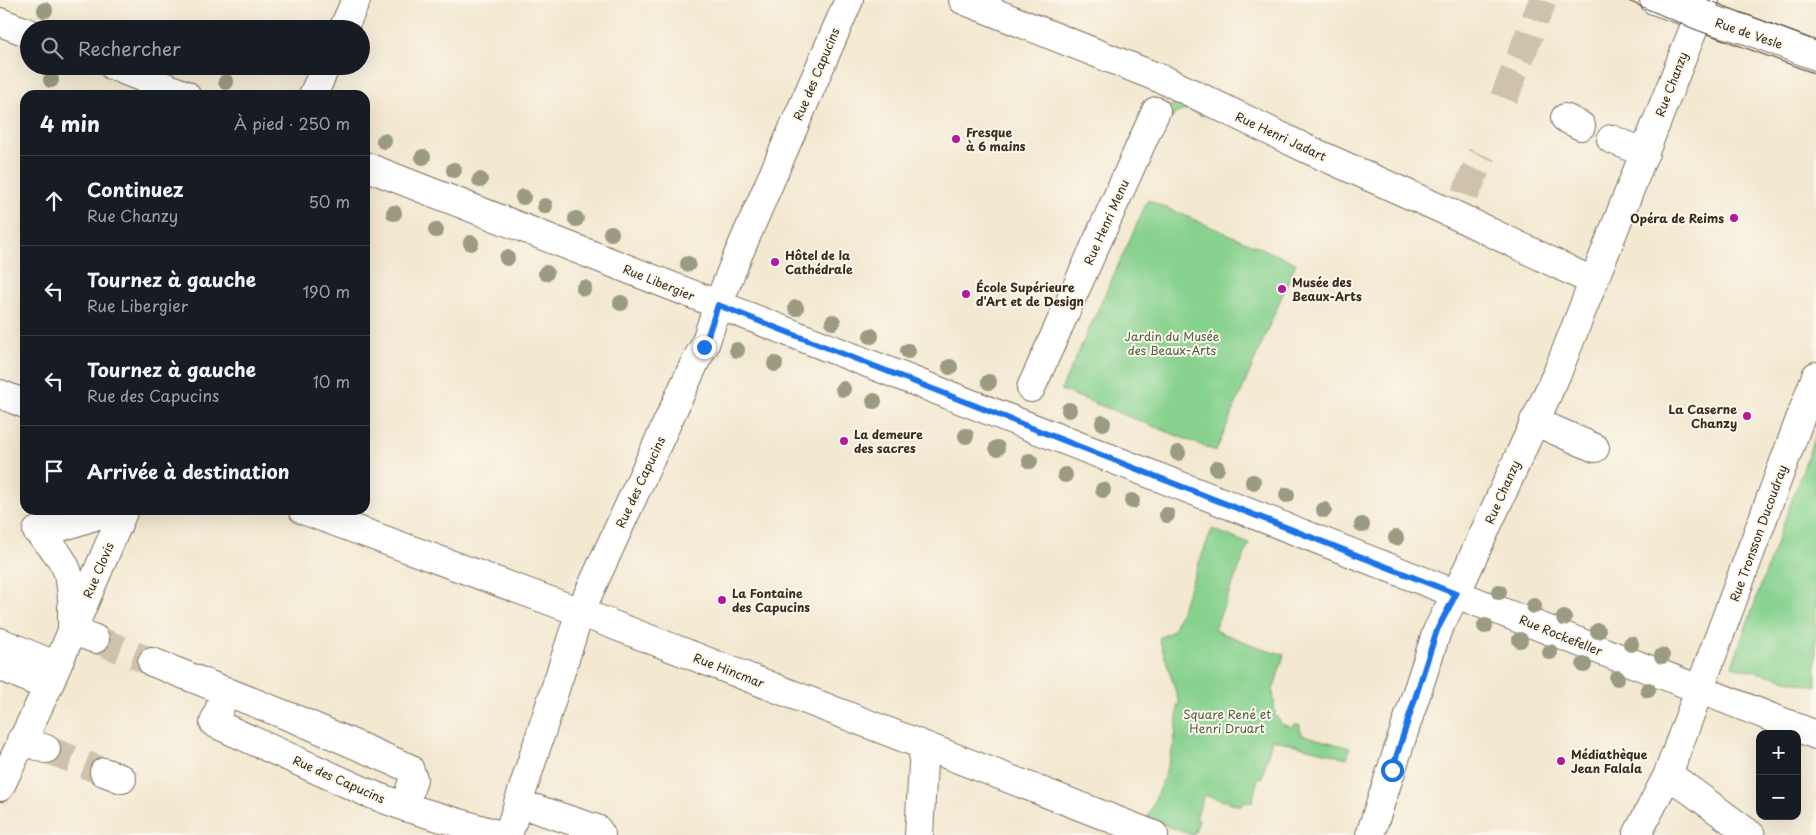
<!DOCTYPE html>
<html lang="fr">
<head>
<meta charset="utf-8">
<style>
  body { margin:0; font-family:"Playpen Sans",sans-serif; background:#242831; color:#f1f3f6 }
  .controls { position:absolute; right:15px; bottom:15px; display:grid; overflow:hidden; border-radius:10px; box-shadow:0 5px 20px #0002 }
  .controls button { width:45px; height:45px; display:grid; place-items:center; padding:0; border:0; border-bottom:1px solid #363941; background:#171b24; color:#f1f3f6; font:25px sans-serif }
  .stop { position:absolute; width:15px; height:15px; margin:-11px; border:4px solid #1a73e8; border-radius:50%; background:#fff }
  .stop.end { background:#1a73e8; border-color:#fff; box-shadow:0 1px 5px #0008 }
  .list { margin:0; padding:0; list-style:none }
  h2 { display:flex; justify-content:space-between; align-items:center; height:65px; margin:0; padding:0 20px; font-size:21px }
  h2 small { font-size:16px; font-weight:400; color:#9ea1a6 }
  .list li { display:grid; grid-template-columns:32px 1fr auto; gap:15px; align-items:center; box-sizing:border-box; height:90px; padding:0 20px; border-top:1px solid #363941 }
  .list b { display:block; font-size:19px; white-space:nowrap }
  .list p { margin:0; font-size:16px; white-space:nowrap; color:#9ea1a6 }
  .list em { font-size:16px; font-style:normal; color:#9ea1a6 }
  .icon { flex:none; width:28px; height:28px; fill:none; stroke:currentColor; stroke-width:2; stroke-linecap:round; stroke-linejoin:round }
  .map { position:relative; flex:none; width:1816px; height:835px; overflow:hidden }
  .search { position:absolute; background:#171b24; box-shadow:0 5px 20px #0002; left:20px; top:20px; width:350px; height:55px; display:flex; align-items:center; gap:12px; box-sizing:border-box; padding:0 18px; border-radius:28px; color:#9ea1a6; font-size:19px }
  .panel { position:absolute; background:#171b24; box-shadow:0 5px 20px #0002; left:20px; top:90px; width:350px; height:425px; border-radius:15px }
  .map>svg:first-child { display:block }
</style>
</head>
<body>
<div class="map">
<svg width="1816" height="835" viewBox="0 0 1816 835">
  <rect width="100%" height="100%" fill="#fbf7ec"/>
  <filter id="ink" filterUnits="userSpaceOnUse"><feTurbulence type="fractalNoise" baseFrequency=".02" numOctaves="2"/><feDisplacementMap in="SourceGraphic" scale="10" xChannelSelector="R" yChannelSelector="G"/><feConvolveMatrix kernelMatrix="1 2 1 2 8 2 1 2 1" color-interpolation-filters="sRGB"/></filter>
  <filter id="wash" filterUnits="userSpaceOnUse"><feTurbulence type="fractalNoise" baseFrequency=".0096" numOctaves="4" result="noise"/><feDisplacementMap in="SourceGraphic" scale="20" xChannelSelector="R" yChannelSelector="G"/><feGaussianBlur stdDeviation="1.12" result="paint"/><feColorMatrix in="noise" values="0 0 0 0 0 0 0 0 0 0 0 0 0 0 0 0 0 1.4 0 .05"/><feComposite in="paint" operator="in"/></filter>
  <g filter="url(#wash)">
    <rect width="100%" height="100%" fill="#f3e8d0"/>
    <path fill="#88d28f" stroke="#627e56" d="M 1190,100 L 1206,107 L 1202,116 L 1188,109 L 1175,114 L 1172,119 L 1163,115 L 1167,107 Z
      M 1148,200 L 1296,263 L 1216,451 L 1061,390 Z
      M 1816,433 L 1816,687 L 1732,666 Z
      M 1212,529 L 1249,544 L 1214,630 L 1274,653 L 1276,652 L 1284,655 L 1273,690 L 1275,716 L 1278,718 L 1281,724 L 1291,727 L 1295,724 L 1300,725 L 1300,731 L 1303,735 L 1350,748 L 1347,758 L 1272,739 L 1262,778 L 1258,778 L 1252,802 L 1244,801 L 1242,806 L 1204,795 L 1196,818 L 1199,820 L 1194,835 L 1191,835 L 1147,818 C 1162,782 1179,746 1177,705 L 1180,705 L 1159,638 L 1173,631 Z"/>
  </g>
  <g filter="url(#ink)">
    <g fill="none" stroke-linecap="round" stroke-linejoin="round">
      <path stroke="#cec2ac" stroke-width="28" stroke-dasharray="28 14" stroke-linecap="butt" d="M 1504,98 L 1543,0
        M 1465,195 L 1482,154
        M 95,639 L 152,662
        M 46,749 L 104,772"/>
      <defs>
        <path id="minor" d="M 963,0 L 1169,82 L 1307,149 L 1457,216 L 1594,282
          M 1654,0 L 1699,16 L 1747,30 L 1816,56
          M 0,22 L 29,33
          M 343,29 L 356,0
          M 113,66 L 186,95
          M 313,95 L 326,66
          M 1565,118 L 1581,126
          M 1611,139 L 1645,153
          M 365,166 L 1816,735
          M 1031,388 L 1156,111
          M 0,394 L 25,404
          M 1534,421 L 1595,448
          M 303,510 L 580,612 L 1154,835
          M 37,531 C 75,567 72,581 72,630 L 95,639
          M 37,531 L 58,528 L 113,510
          M 0,642 L 57,666
          M 152,662 L 298,720 L 409,768 L 413,779 L 405,807
          M 0,666 L 48,687
          M 226,691 L 214,723 L 368,793 L 405,807 L 500,835
          M 21,740 L 46,749
          M 104,772 L 122,779
          M 0,787 L 48,687 L 124,510
          M 518,803 L 597,829 L 601,835
          M 508,835 L 580,612 L 696,360 L 704,347 L 718,305 L 735,262 L 849,0
          M 919,835 L 924,746
          M 1370,835 L 1437,631 L 1456,594 L 1558,371 L 1705,0
          M 1637,835 L 1668,774
          M 1751,835 L 1668,774 L 1816,376"/>
      </defs>
      <use href="#minor" stroke="#7b6c5c" stroke-width="30"/>
      <use href="#minor" stroke="#fff" stroke-width="28"/>
      <path stroke="#3b2a1e" stroke-width="1" d="M 1626,0 L 1694,29 L 1816,74
        M 1708,0 L 1816,41"/>
    </g>
    <g fill="#9a9b81">
      <circle cx="45" cy="10" r="8"/>
      <circle cx="51" cy="80" r="8"/>
      <circle cx="226" cy="82" r="8"/>
      <circle cx="384" cy="141" r="8"/>
      <circle cx="423" cy="157" r="8"/>
      <circle cx="454" cy="170" r="8"/>
      <circle cx="480" cy="180" r="8"/>
      <circle cx="523" cy="197" r="8"/>
      <circle cx="545" cy="206" r="8"/>
      <circle cx="394" cy="213" r="8"/>
      <circle cx="576" cy="219" r="8"/>
      <circle cx="436" cy="230" r="8"/>
      <circle cx="611" cy="233" r="8"/>
      <circle cx="471" cy="243" r="8"/>
      <circle cx="507" cy="258" r="8"/>
      <circle cx="688" cy="264" r="8"/>
      <circle cx="546" cy="273" r="8"/>
      <circle cx="584" cy="288" r="8"/>
      <circle cx="621" cy="303" r="8"/>
      <circle cx="796" cy="308" r="8"/>
      <circle cx="833" cy="322" r="8"/>
      <circle cx="871" cy="336" r="8"/>
      <circle cx="737" cy="350" r="8"/>
      <circle cx="908" cy="351" r="8"/>
      <circle cx="775" cy="364" r="8"/>
      <circle cx="950" cy="367" r="8"/>
      <circle cx="989" cy="382" r="8"/>
      <circle cx="843" cy="389" r="8"/>
      <circle cx="874" cy="401" r="8"/>
      <circle cx="1069" cy="410" r="8"/>
      <circle cx="1103" cy="423" r="8"/>
      <circle cx="966" cy="436" r="8"/>
      <circle cx="997" cy="448" r="8"/>
      <circle cx="1178" cy="453" r="8"/>
      <circle cx="1030" cy="461" r="8"/>
      <circle cx="1217" cy="468" r="8"/>
      <circle cx="1065" cy="475" r="8"/>
      <circle cx="1253" cy="482" r="8"/>
      <circle cx="1103" cy="490" r="8"/>
      <circle cx="1287" cy="495" r="8"/>
      <circle cx="1132" cy="501" r="8"/>
      <circle cx="1324" cy="510" r="8"/>
      <circle cx="1167" cy="515" r="8"/>
      <circle cx="1362" cy="525" r="8"/>
      <circle cx="1396" cy="538" r="8"/>
      <circle cx="1499" cy="592" r="8"/>
      <circle cx="1534" cy="606" r="8"/>
      <circle cx="1564" cy="618" r="8"/>
      <circle cx="1485" cy="626" r="8"/>
      <circle cx="1598" cy="631" r="8"/>
      <circle cx="1520" cy="640" r="8"/>
      <circle cx="1631" cy="644" r="8"/>
      <circle cx="1550" cy="652" r="8"/>
      <circle cx="1662" cy="656" r="8"/>
      <circle cx="1584" cy="665" r="8"/>
      <circle cx="1617" cy="678" r="8"/>
      <circle cx="1648" cy="690" r="8"/>
    </g>
  </g>
  <g fill="none" stroke-linecap="round" stroke-linejoin="round" filter="url(#ink)">
    <path stroke="#1a73e8" stroke-width="6" d="M 704,347 L 718,305 L 1456,594 L 1437,630 L 1392,770"/>
  </g>
  <g fill="#b5179e" stroke="#fbf7ec" stroke-width="2">
    <circle cx="956" cy="139" r="5"/>
    <circle cx="1734" cy="218" r="5"/>
    <circle cx="775" cy="262" r="5"/>
    <circle cx="1282" cy="289" r="5"/>
    <circle cx="966" cy="294" r="5"/>
    <circle cx="1747" cy="416" r="5"/>
    <circle cx="844" cy="441" r="5"/>
    <circle cx="722" cy="600" r="5"/>
    <circle cx="1561" cy="761" r="5"/>
  </g>
  <g text-anchor="middle" dominant-baseline="central" stroke-width="4" stroke-linejoin="round" paint-order="stroke">
    <g font-size="12" fill="#3b2a1e" stroke="#fbf7ec">
      <text transform="translate(1749 33) rotate(19)">Rue de Vesle</text>
      <text transform="translate(816 74) rotate(-67)">Rue des Capucins</text>
      <text transform="translate(1671 84) rotate(-69)">Rue Chanzy</text>
      <text transform="translate(1281 136) rotate(25)">Rue Henri Jadart</text>
      <text transform="translate(1106 222) rotate(-66)">Rue Henri Menu</text>
      <text transform="translate(659 282) rotate(22)">Rue Libergier</text>
      <text transform="translate(640 482) rotate(-65)">Rue des Capucins</text>
      <text transform="translate(1502 492) rotate(-66)">Rue Chanzy</text>
      <text transform="translate(1758 533) rotate(-70)">Rue Tronsson Ducoudray</text>
      <text transform="translate(98 570) rotate(-67)">Rue Clovis</text>
      <text transform="translate(1561 635) rotate(22)">Rue Rockefeller</text>
      <text transform="translate(729 670) rotate(21)">Rue Hincmar</text>
      <text transform="translate(339 779) rotate(24)">Rue des Capucins</text>
    </g>
    <g font-size="12" font-weight="bold" fill="#3b2a1e" stroke="#fbf7ec" text-anchor="start">
      <text x="966" y="132">Fresque<tspan x="966" dy="14">à 6 mains</tspan></text>
      <text x="1724" y="218" text-anchor="end">Opéra de Reims</text>
      <text x="785" y="255">Hôtel de la<tspan x="785" dy="14">Cathédrale</tspan></text>
      <text x="1292" y="282">Musée des<tspan x="1292" dy="14">Beaux-Arts</tspan></text>
      <text x="976" y="287">École Supérieure<tspan x="976" dy="14">d'Art et de Design</tspan></text>
      <text x="1737" y="409" text-anchor="end">La Caserne<tspan x="1737" dy="14">Chanzy</tspan></text>
      <text x="854" y="434">La demeure<tspan x="854" dy="14">des sacres</tspan></text>
      <text x="732" y="593">La Fontaine<tspan x="732" dy="14">des Capucins</tspan></text>
      <text x="1571" y="754">Médiathèque<tspan x="1571" dy="14">Jean Falala</tspan></text>
    </g>
    <g font-size="12" fill="#525c40" stroke="#fbf7ec">
      <text x="1172" y="336">Jardin du Musée<tspan x="1172" dy="14">des Beaux-Arts</tspan></text>
      <text x="1227" y="714">Square René et<tspan x="1227" dy="14">Henri Druart</tspan></text>
    </g>
  </g>
</svg>
<div class="controls">
<button>+</button>
<button>−</button>
</div>
<div class="stop" style="left:1392px;top:770px"></div>
<div class="stop end" style="left:704px;top:347px"></div>
<div class="search"><svg class="icon" aria-label="search" viewBox="0 0 24 24"><circle cx="10" cy="10" r="6"/><path d="M15 15l6 6"/></svg>Rechercher</div>
<section class="panel">
<h2>4 min<small>À pied · 250 m</small></h2>
<ul class="list">
<li><svg class="icon" aria-label="ahead" viewBox="0 0 24 24"><path d="M12 20V5M6 11l6-6 6 6"/></svg><div><b>Continuez</b><p>Rue Chanzy</p></div><em>50 m</em></li>
<li><svg class="icon" aria-label="left" viewBox="0 0 24 24"><path d="M17 20v-9H6M10 6l-5 5 5 5"/></svg><div><b>Tournez à gauche</b><p>Rue Libergier</p></div><em>190 m</em></li>
<li><svg class="icon" aria-label="left" viewBox="0 0 24 24"><path d="M17 20v-9H6M10 6l-5 5 5 5"/></svg><div><b>Tournez à gauche</b><p>Rue des Capucins</p></div><em>10 m</em></li>
<li><svg class="icon" aria-label="arrive" viewBox="0 0 24 24"><path d="M6 21V4h12l-3 4 3 4H6"/></svg><div><b>Arrivée à destination</b></div></li>
</ul>
</section>
</div>
</body>
</html>
